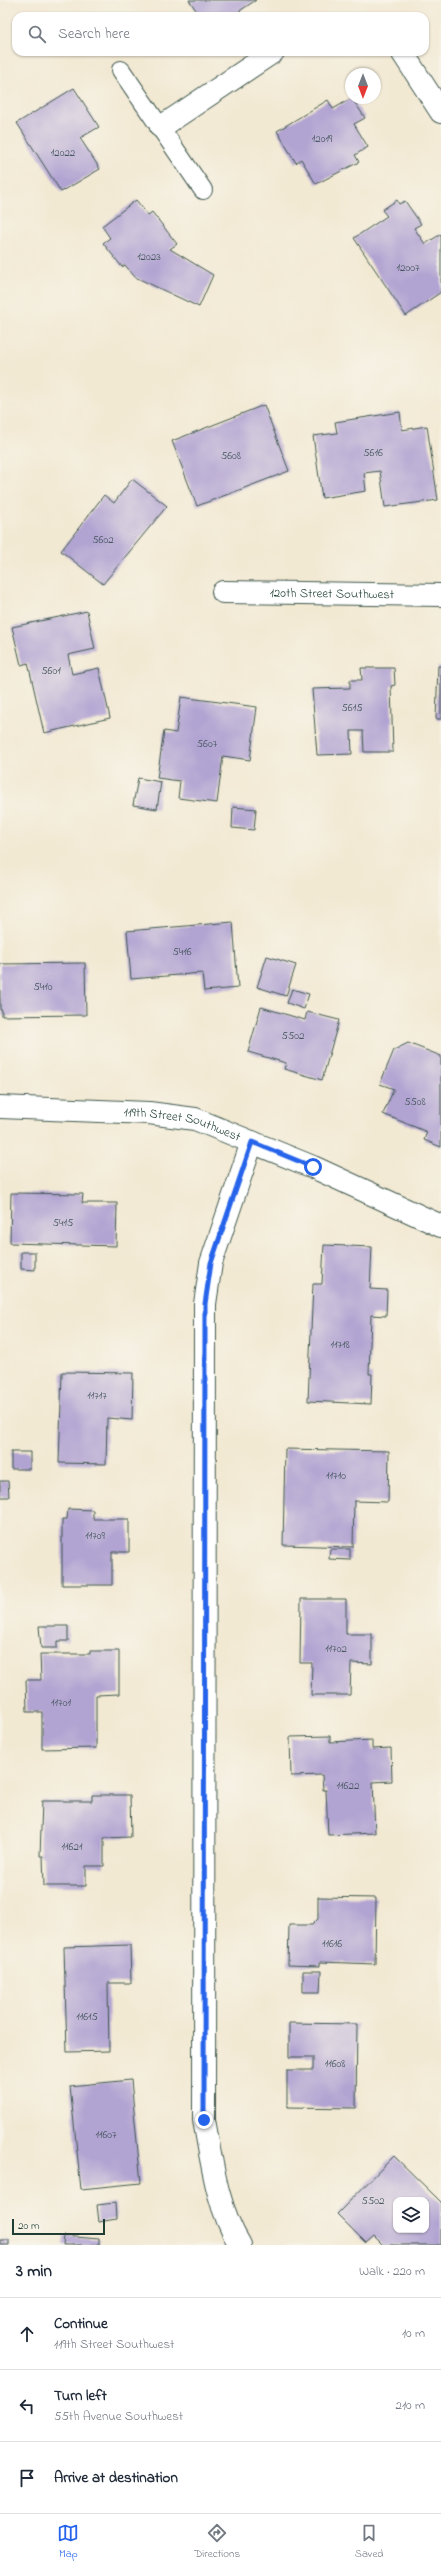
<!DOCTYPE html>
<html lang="en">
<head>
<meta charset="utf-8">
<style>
  body { margin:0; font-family:"Indie Flower",sans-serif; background:#f6f6f7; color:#1f2937 }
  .controls { position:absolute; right:12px; bottom:12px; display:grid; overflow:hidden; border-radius:8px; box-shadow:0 1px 3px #0004 }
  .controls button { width:36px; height:36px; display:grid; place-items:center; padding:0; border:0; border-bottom:1px solid #e0e1e3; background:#fff; color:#1f2937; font:20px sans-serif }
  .compass { position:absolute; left:345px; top:68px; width:36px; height:36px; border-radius:50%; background:#fff; box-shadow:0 1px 3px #0004; rotate:180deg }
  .scale { position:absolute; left:12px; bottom:10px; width:93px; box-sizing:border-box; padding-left:4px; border:2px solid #1f3d34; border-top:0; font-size:11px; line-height:14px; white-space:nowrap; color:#1f3d34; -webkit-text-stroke:3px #f7f3e8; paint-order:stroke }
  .stop { position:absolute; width:12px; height:12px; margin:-9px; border:3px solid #2563eb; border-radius:50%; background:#fff }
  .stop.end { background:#2563eb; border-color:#fff; box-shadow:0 1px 4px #0008 }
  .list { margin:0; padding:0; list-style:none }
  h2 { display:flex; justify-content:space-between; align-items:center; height:52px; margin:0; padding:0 16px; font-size:17px }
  h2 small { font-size:13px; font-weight:400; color:#747a83 }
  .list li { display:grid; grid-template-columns:26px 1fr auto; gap:12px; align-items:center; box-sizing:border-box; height:72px; padding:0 16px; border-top:1px solid #e0e1e3 }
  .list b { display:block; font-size:15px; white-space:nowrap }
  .list p { margin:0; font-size:13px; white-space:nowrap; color:#747a83 }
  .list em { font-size:13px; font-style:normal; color:#747a83 }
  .icon { flex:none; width:22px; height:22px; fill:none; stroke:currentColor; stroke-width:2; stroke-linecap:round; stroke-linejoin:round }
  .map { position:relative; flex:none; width:441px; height:2245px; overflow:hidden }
  .search { position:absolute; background:#fff; box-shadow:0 1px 3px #0004; left:12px; right:12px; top:12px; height:44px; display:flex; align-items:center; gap:10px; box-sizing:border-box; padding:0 14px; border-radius:12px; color:#747a83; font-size:15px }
  .sheet { height:268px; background:#fff }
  nav { display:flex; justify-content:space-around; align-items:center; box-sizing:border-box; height:56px; border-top:1px solid #e0e1e3; background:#fff; font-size:11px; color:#747a83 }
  nav a { display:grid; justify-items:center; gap:2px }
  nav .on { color:#2563eb }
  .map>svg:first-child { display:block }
</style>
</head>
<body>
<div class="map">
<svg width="441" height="2245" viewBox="0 0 441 2245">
  <rect width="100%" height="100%" fill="#f7f3e8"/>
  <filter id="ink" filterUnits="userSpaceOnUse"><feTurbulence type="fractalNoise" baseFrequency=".025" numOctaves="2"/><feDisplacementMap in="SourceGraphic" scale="8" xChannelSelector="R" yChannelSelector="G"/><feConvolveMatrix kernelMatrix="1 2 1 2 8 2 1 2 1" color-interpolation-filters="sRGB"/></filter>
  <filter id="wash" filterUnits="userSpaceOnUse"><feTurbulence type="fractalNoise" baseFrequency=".012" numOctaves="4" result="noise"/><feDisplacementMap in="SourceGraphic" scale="16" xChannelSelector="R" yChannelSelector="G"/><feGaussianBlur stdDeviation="0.9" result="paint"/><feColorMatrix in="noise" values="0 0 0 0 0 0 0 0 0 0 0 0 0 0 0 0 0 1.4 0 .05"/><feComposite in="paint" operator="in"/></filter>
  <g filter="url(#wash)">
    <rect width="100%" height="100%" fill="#f2e9d3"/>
    <g id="blocks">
      <path fill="#b1a3d2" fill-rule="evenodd" d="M 189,0 L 256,0 L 232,16 L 200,16 Z
        M 74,88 L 99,127 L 80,138 L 100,169 L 61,192 L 17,123 Z
        M 352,98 L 365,118 L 354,124 L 368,147 L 355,155 L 359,162 L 316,184 L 301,159 L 296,163 L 277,131 L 328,100 L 333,109 Z
        M 136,200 L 148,215 L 152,212 L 177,244 L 170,249 L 213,275 L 199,307 L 135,277 L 125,265 L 122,267 L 103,243 L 110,238 L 102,226 Z
        M 397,200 L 399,204 L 405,201 L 421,224 L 414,228 L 425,244 L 441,234 L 441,292 L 406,316 L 354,238 L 387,216 L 382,210 Z
        M 264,405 L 289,471 L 197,506 L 172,441 Z
        M 400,412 L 402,430 L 427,426 L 438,500 L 385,507 L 380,471 L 364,473 L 366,491 L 322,498 L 313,436 L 337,433 L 335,422 Z
        M 132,479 L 167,506 L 103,584 L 61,551 L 104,495 L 114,503 Z
        M 87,611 L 95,649 L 68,655 L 72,674 L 99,668 L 110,718 L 44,733 L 28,663 L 21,665 L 12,627 Z
        M 438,666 L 441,666 L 441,719 L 436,719 Z
        M 361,668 L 394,668 L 395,685 L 391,686 L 393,752 L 364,752 L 363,731 L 351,731 L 352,754 L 317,755 L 312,689 L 350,688 L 350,680 L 362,680 Z
        M 181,697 L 257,707 L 250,760 L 223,756 L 217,803 L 178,798 L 180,781 L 157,778 L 164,731 L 176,733 Z
        M 138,778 L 161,782 L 157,809 L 133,805 Z
        M 233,807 L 256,809 L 254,830 L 232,828 Z
        M 233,922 L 238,988 L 204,991 L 202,973 L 131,979 L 127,931 Z
        M 267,956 L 296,965 L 286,996 L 257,987 Z
        M 85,963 L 86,1015 L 2,1016 L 2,1010 L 0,1010 L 0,964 Z
        M 292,989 L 309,994 L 304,1009 L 287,1003 Z
        M 261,1007 L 305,1020 L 307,1012 L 339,1020 L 322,1080 L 284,1069 L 286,1063 L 248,1052 Z
        M 408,1043 L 441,1056 L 441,1147 L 424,1140 L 427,1132 L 383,1114 L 394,1089 L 380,1084 L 394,1050 Z
        M 11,1193 L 83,1194 L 82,1203 L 117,1203 L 116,1246 L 10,1243 Z
        M 324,1245 L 372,1247 L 370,1289 L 387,1290 L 386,1316 L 371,1315 L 369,1374 L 372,1374 L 371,1404 L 308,1401 L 313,1284 L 322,1284 Z
        M 21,1252 L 35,1252 L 35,1270 L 21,1269 Z
        M 62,1372 L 133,1373 L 132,1420 L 107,1418 L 106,1464 L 59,1463 Z
        M 285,1449 L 389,1451 L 388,1502 L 354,1501 L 353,1547 L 283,1545 Z
        M 11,1452 L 30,1452 L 30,1469 L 11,1469 Z
        M 0,1481 L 8,1481 L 9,1497 L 0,1497 Z
        M 68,1509 L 93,1510 L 93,1519 L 129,1519 L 129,1552 L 112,1552 L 112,1585 L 62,1585 L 62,1519 L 67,1519 Z
        M 330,1549 L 350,1549 L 350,1560 L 329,1559 Z
        M 301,1599 L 346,1599 L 346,1634 L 372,1634 L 372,1664 L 351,1663 L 350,1695 L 311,1695 L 312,1663 L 300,1663 Z
        M 39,1626 L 68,1626 L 68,1641 L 57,1641 L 57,1648 L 41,1648 Z
        M 90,1651 L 119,1651 L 119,1694 L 96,1695 L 96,1748 L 42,1749 L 42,1712 L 27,1712 L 26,1680 L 41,1680 L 40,1654 L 90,1654 Z
        M 330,1736 L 330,1742 L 372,1740 L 372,1749 L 391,1748 L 392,1781 L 373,1782 L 375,1833 L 328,1835 L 326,1790 L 323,1790 L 322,1775 L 291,1776 L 290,1737 Z
        M 92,1795 L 130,1795 L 131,1837 L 104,1838 L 104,1866 L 86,1866 L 86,1886 L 44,1886 L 43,1856 L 40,1856 L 42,1801 L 92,1801 Z
        M 318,1897 L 376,1898 L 375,1964 L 320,1962 L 320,1966 L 288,1965 L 289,1925 L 312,1925 L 318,1919 Z
        M 130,1945 L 131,1983 L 108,1983 L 109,2051 L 67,2052 L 64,1947 Z
        M 303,1971 L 321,1971 L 320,1992 L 303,1992 Z
        M 289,2023 L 357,2024 L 356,2108 L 287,2107 L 287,2070 L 313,2070 L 313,2057 L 289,2057 Z
        M 131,2080 L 141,2183 L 81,2189 L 70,2086 Z
        M 394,2156 L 441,2202 L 441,2245 L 383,2245 L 374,2236 L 366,2243 L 337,2214 ZM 396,2200 L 426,2200 L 426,2230 L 396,2230 Z
        M 115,2203 L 116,2219 L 99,2222 L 97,2205 Z
        M 64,2236 L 99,2239 L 99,2245 L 63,2245 Z
        M 0,2240 L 9,2240 L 9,2245 L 0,2245 Z"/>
    </g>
  </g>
  <g filter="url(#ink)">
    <use href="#blocks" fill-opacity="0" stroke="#3f574c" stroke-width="1"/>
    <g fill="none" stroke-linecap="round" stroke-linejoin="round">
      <defs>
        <path id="lane" d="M 121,70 L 203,190"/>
        <g id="street">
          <path d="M 402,52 L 441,112"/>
          <path d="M 161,127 L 273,52"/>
          <path id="s1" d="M 223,592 L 441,595"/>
          <path id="s2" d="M 0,1107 L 149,1113 L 195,1119 L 313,1167 L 441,1226"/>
          <path d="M 240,2245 C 217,2207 212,2163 204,2120 L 205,1304 L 211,1263 L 252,1142"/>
        </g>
      </defs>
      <use href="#lane" stroke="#3f574c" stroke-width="20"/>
      <use href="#street" stroke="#3f574c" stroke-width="24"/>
      <use href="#lane" stroke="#fff" stroke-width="18"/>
      <use href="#street" stroke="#fff" stroke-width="22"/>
    </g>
  </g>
  <g fill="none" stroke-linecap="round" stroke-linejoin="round" filter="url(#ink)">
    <path stroke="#2563eb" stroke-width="5" d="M 204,2120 L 205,1304 L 211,1263 L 252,1142 L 313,1167"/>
  </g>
  <g text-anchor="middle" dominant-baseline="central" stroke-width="3" stroke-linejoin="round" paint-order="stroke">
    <g font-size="11" fill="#44565c">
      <text x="322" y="139">12019</text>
      <text x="63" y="153">12022</text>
      <text x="149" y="257">12023</text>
      <text x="408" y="268">12007</text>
      <text x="373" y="453">5616</text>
      <text x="231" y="456">5608</text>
      <text x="103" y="540">5602</text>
      <text x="51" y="671">5601</text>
      <text x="352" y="708">5615</text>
      <text x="207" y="744">5607</text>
      <text x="182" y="952">5416</text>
      <text x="43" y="987">5410</text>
      <text x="293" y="1036">5502</text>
      <text x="415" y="1102">5508</text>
      <text x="63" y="1223">5415</text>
      <text x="340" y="1345">11718</text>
      <text x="97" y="1396">11717</text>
      <text x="336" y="1476">11710</text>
      <text x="95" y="1536">11709</text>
      <text x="336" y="1649">11702</text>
      <text x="61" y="1703">11701</text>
      <text x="348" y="1786">11622</text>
      <text x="72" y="1847">11621</text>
      <text x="332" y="1944">11616</text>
      <text x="87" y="2017">11615</text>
      <text x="335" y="2064">11608</text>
      <text x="106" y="2135">11607</text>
      <text x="373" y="2201">5502</text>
    </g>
    <g font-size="13" fill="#1f3d34" stroke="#f7f3e8">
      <text stroke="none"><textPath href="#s1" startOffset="109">120th Street Southwest</textPath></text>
      <text stroke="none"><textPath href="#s2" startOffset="184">119th Street Southwest</textPath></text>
    </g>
  </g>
</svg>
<div class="controls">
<button><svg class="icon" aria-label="layers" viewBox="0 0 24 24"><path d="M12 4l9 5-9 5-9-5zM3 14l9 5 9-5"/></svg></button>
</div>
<svg class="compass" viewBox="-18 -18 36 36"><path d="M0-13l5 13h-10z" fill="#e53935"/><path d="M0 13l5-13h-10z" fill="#747a83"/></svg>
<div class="scale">20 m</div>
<div class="stop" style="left:313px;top:1167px"></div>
<div class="stop end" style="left:204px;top:2120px"></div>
<div class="search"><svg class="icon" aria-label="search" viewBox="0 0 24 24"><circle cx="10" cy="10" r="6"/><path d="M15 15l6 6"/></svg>Search here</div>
</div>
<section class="sheet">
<h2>3 min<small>Walk · 220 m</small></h2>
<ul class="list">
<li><svg class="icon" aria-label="ahead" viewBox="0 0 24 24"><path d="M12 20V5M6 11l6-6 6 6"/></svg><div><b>Continue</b><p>119th Street Southwest</p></div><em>10 m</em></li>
<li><svg class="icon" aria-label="left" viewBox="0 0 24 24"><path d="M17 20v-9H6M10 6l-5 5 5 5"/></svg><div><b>Turn left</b><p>55th Avenue Southwest</p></div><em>210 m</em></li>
<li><svg class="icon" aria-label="arrive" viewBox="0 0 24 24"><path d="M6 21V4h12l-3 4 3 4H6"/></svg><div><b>Arrive at destination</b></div></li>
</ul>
</section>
<nav>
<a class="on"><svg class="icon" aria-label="map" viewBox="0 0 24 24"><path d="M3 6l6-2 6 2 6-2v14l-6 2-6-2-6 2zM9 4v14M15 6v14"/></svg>Map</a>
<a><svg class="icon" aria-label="directions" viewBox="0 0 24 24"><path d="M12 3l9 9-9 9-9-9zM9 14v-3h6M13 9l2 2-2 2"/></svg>Directions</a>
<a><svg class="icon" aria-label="saved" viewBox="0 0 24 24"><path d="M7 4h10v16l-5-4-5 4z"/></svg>Saved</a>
</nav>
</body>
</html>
